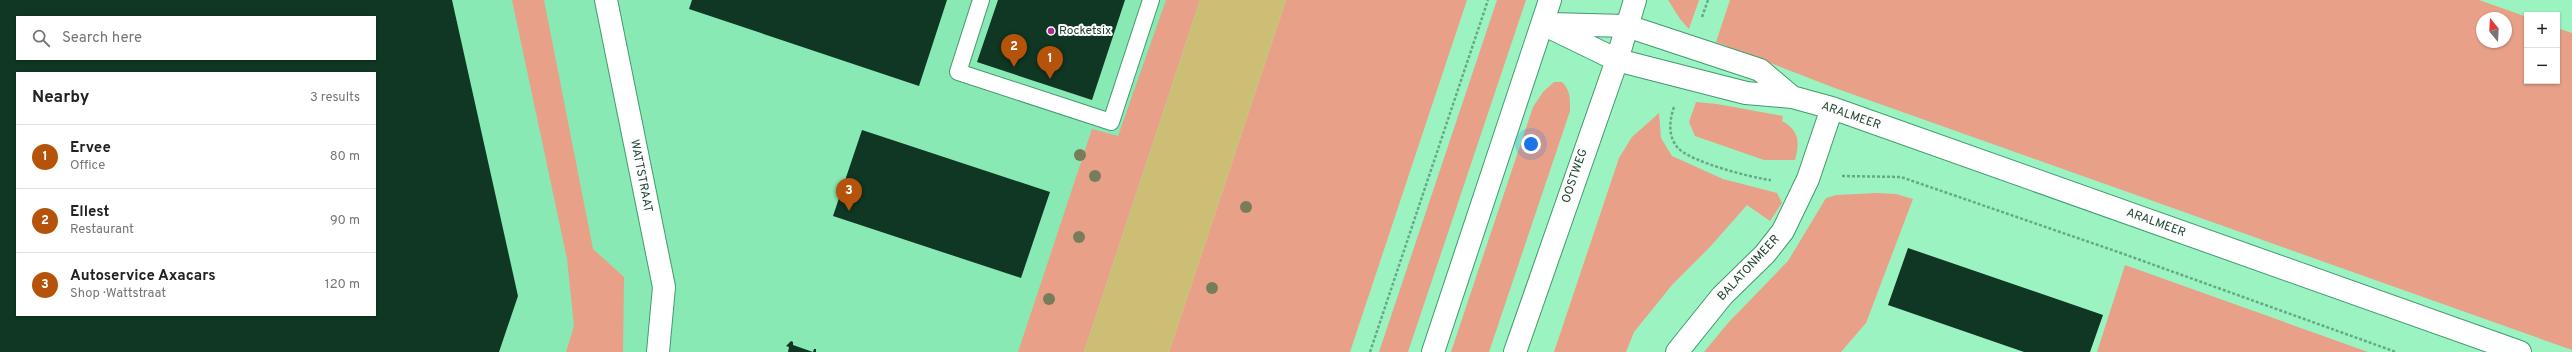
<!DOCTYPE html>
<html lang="en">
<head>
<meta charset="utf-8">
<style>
  body { margin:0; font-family:Overpass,sans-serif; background:#f6f6f6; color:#222 }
  .controls { position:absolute; right:12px; top:12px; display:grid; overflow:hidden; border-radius:0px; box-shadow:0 1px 3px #0004 }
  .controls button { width:36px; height:36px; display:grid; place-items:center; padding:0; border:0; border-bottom:1px solid #e0e0e0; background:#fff; color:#222; font:20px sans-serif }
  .compass { position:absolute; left:2476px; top:12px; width:36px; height:36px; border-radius:50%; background:#fff; box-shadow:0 1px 3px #0004; rotate:342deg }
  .you { position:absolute; left:1531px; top:144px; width:14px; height:14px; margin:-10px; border:3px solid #fff; border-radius:50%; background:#1a73e8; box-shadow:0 0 0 6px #1a73e833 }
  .badge { display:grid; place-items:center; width:26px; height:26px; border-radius:50%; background:#b45309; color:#fff; font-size:13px; font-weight:700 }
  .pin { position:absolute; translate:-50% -33px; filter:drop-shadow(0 1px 2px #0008) }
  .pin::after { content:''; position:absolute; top:21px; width:14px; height:12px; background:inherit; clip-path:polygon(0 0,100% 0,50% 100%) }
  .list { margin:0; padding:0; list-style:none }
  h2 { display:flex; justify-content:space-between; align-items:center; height:52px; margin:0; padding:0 16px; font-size:17px }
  h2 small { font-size:13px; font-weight:400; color:#767676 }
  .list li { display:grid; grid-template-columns:26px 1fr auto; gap:12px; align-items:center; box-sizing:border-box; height:64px; padding:0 16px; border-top:1px solid #e0e0e0 }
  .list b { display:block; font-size:15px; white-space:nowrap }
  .list p { margin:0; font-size:13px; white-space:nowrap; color:#767676 }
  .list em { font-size:13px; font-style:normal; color:#767676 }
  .icon { flex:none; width:22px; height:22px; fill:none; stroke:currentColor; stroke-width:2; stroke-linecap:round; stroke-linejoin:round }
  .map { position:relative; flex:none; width:2572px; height:352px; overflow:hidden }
  .search { position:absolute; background:#fff; box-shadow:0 1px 3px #0004; left:16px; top:16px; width:360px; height:44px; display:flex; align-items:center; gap:10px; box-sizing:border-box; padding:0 14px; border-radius:0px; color:#767676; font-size:15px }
  .panel { position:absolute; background:#fff; box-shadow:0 1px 3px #0004; left:16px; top:72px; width:360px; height:244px; border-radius:0px }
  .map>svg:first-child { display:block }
</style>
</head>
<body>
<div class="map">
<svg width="2572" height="352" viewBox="0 0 2572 352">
  <rect width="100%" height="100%" fill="#9bf3c2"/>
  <path fill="#88e9b4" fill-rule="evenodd" d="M 0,0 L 1169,0 L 1056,352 L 0,352 ZM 17,17 L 375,17 L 375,59 L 17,59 ZM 17,73 L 375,73 L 375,315 L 17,315 Z"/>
  <path fill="#e8a088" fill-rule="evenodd" d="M 512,0 L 544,0 L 593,249 L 624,277 L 623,352 L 566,352 L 574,326 L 567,259 Z
    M 1166,0 L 1200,0 L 1084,352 L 1018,352 L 1092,129 L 1118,136 Z
    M 1286,0 L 1467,0 L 1350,352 L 1169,352 Z
    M 1497,0 L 1526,0 L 1408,352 L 1379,352 Z
    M 1668,0 L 1699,0 L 1689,29 L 1680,19 Z
    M 1730,0 L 2479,0 L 2527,17 L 2527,81 L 2557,81 L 2557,28 L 2572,33 L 2572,350 L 1832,87 L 1716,42 ZM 2482,18 L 2506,18 L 2506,42 L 2482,42 Z
    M 1554,82 L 1562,82 C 1571,91 1570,99 1570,111 L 1489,352 L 1451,352 L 1533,107 L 1543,92 Z
    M 1696,102 L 1717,104 L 1783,116 L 1782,121 C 1799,130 1800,142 1795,160 L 1764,160 L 1695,136 L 1689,122 Z
    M 1659,113 L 1661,138 L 1672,156 L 1723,179 L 1777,193 L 1782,203 L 1770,221 L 1747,205 L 1709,248 L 1672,285 L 1634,332 L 1626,352 L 1554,352 L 1619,158 L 1632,137 Z
    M 1877,193 L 1896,194 L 1913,199 L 1866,323 L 1841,352 L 1704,352 L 1728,323 L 1788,261 L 1826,198 L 1836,195 Z
    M 2125,265 L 2368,352 L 2097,352 Z"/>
  <path fill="#ccbe75" d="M 1200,0 L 1286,0 L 1169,352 L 1084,352 Z"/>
  <path fill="#0f3723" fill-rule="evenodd" d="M 0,0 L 452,0 L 518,296 L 499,352 L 0,352 ZM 17,17 L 375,17 L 375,59 L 17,59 ZM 17,73 L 375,73 L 375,315 L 17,315 Z
    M 692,0 L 947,0 L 919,86 L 689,9 Z
    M 998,0 L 1125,0 L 1092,100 L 977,62 Z
    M 862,130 L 1050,192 L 1021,278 L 833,216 Z
    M 1908,248 L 2103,315 L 2090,352 L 2024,352 L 1888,305 Z
    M 791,341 L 793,342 L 793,345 L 813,352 L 814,349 L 816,349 L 816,352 L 788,352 L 789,347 L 786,346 Z"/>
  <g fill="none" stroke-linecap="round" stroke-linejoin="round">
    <defs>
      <path id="service" d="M 981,0 L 958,72 L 1111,122 L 1151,0"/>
      <path id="minor" d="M 606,0 L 664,287 L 658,352
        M 1543,24 L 1617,60 L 1746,93 L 1792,97 L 1832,108 L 2520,352
        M 1550,24 L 1627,26 L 1760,70 L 1792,97
        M 1677,352 L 1722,296 L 1765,254 L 1783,231 L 1808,179 L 1832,108"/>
      <path id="secondary" d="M 1433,352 L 1550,0
        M 1515,352 L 1617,60 L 1635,0"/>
    </defs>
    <use href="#service" stroke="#429a6e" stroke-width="18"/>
    <use href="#minor" stroke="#429a6e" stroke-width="24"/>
    <use href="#secondary" stroke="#429a6e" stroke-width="24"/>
    <path stroke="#67a984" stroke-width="2.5" stroke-dasharray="3 2" stroke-linecap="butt" d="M 1702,17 L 1708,0
      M 1674,107 C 1669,121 1668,137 1678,148 C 1691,162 1752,178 1771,180
      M 1842,176 L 1901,177 L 2118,252 L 2396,352
      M 1370,352 L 1488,0"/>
    <use href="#service" stroke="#fff" stroke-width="16"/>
    <use href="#minor" stroke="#fff" stroke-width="22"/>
    <use href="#secondary" stroke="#fff" stroke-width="22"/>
  </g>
  <g fill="#787d59">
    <circle cx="1080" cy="155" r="6"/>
    <circle cx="1095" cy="176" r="6"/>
    <circle cx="1246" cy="207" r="6"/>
    <circle cx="1079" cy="237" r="6"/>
    <circle cx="1212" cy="288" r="6"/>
    <circle cx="1049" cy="299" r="6"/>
  </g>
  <circle fill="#a42f89" stroke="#fdfdfd" stroke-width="1.5" cx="1051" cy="31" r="4"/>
  <g text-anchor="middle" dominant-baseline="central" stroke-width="4" stroke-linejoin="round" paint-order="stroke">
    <g font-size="12" fill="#204431" stroke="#fdfdfd" text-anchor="start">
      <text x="1059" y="31">Rocketsix</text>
    </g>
    <g font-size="12" fill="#204431" stroke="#fdfdfd">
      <text transform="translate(1851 116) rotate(19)">ARALMEER</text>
      <text transform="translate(641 176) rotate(79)">WATTSTRAAT</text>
      <text transform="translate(1575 176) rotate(-71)">OOSTWEG</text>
      <text transform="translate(2156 223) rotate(20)">ARALMEER</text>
      <text transform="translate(1749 268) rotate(-47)">BALATONMEER</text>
    </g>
  </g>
</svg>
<div class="controls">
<button>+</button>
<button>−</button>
</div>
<svg class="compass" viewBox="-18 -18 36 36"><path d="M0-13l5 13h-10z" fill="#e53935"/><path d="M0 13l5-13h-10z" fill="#767676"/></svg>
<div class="you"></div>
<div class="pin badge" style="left:1050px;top:79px">1</div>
<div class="pin badge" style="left:1014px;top:67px">2</div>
<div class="pin badge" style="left:849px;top:211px">3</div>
<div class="search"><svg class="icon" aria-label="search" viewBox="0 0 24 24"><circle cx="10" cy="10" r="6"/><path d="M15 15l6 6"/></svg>Search here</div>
<section class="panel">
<h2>Nearby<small>3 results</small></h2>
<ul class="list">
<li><span class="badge">1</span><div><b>Ervee</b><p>Office</p></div><em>80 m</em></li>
<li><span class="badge">2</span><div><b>Ellest</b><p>Restaurant</p></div><em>90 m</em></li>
<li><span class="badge">3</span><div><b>Autoservice Axacars</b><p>Shop · Wattstraat</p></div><em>120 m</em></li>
</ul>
</section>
</div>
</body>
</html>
